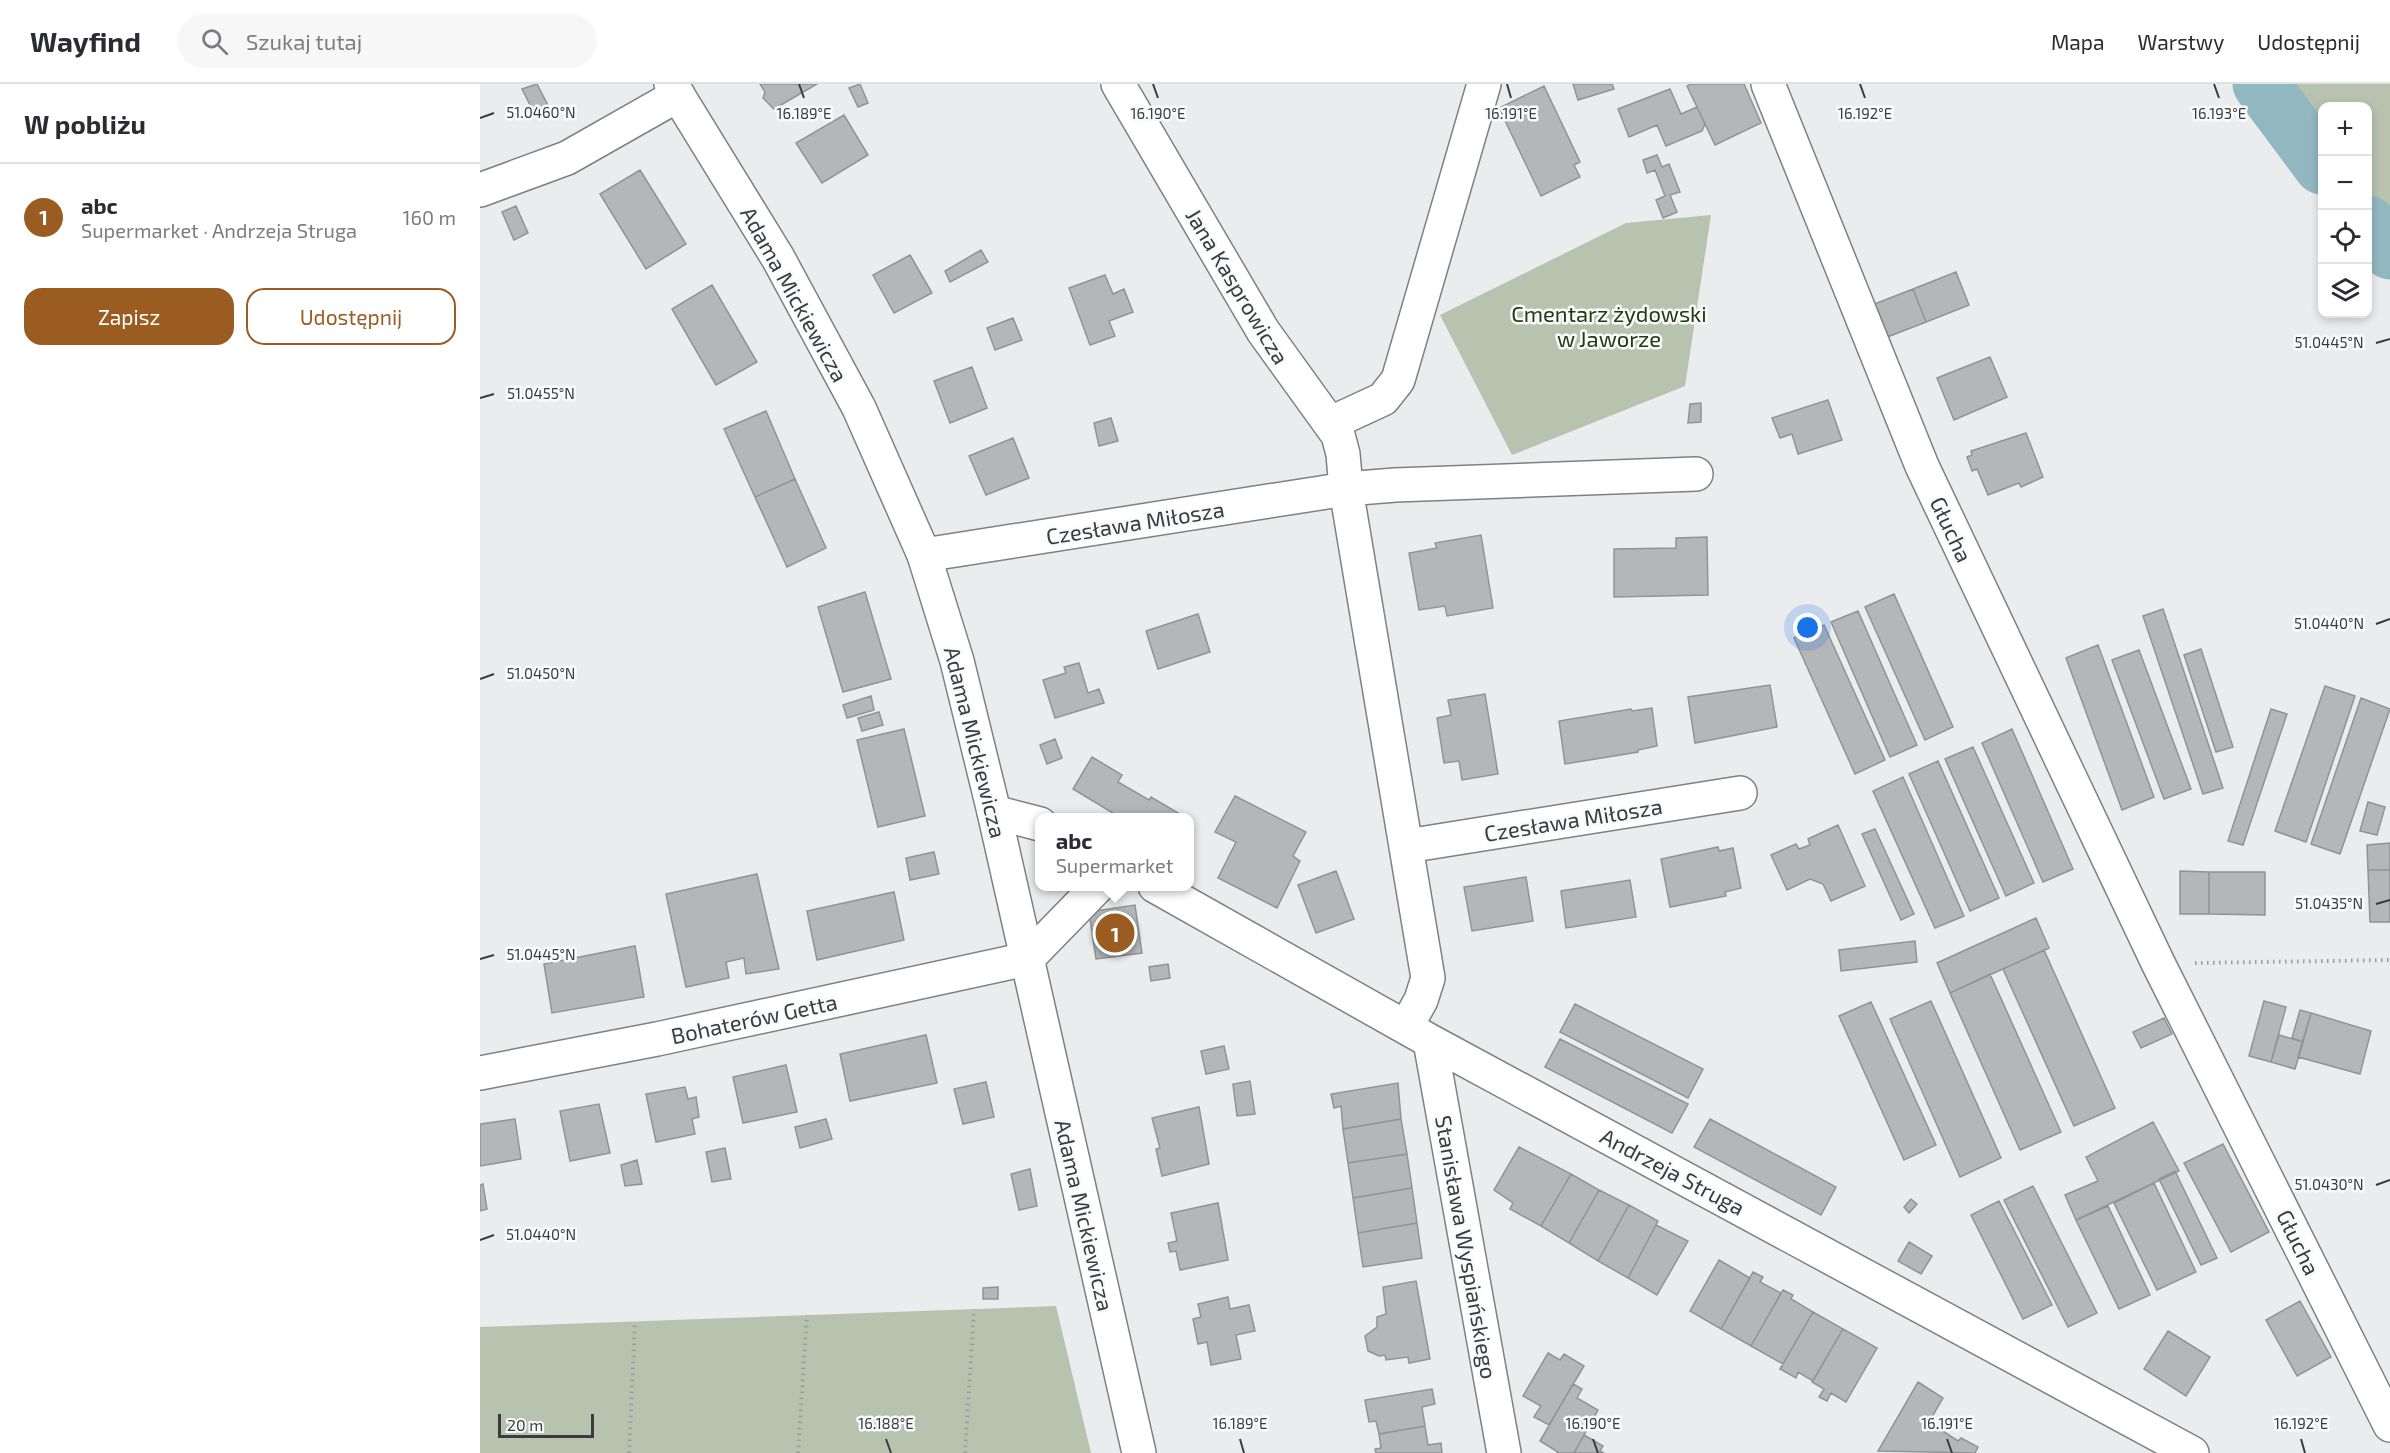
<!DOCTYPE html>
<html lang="pl">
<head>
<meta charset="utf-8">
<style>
  body { margin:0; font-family:"Exo 2",sans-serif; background:#f7f7f7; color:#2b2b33 }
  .controls { position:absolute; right:18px; top:18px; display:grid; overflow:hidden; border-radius:12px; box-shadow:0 3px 9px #0003 }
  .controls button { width:54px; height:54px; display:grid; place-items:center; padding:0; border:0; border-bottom:2px solid #e1e1e2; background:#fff; color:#2b2b33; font:30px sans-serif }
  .scale { position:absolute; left:18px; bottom:15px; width:96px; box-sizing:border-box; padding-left:6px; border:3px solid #3a3b3c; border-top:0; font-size:16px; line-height:21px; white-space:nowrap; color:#3a3b3c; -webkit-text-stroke:4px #f8fafc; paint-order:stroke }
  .you { position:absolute; left:1328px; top:544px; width:21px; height:21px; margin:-15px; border:4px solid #fff; border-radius:50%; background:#1a73e8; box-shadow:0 0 0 9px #1a73e833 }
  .badge { display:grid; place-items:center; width:39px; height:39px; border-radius:50%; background:#9a5c21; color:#fff; font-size:20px; font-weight:700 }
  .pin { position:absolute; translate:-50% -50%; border:3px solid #fff; box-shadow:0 2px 6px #0006 }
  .popup { position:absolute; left:555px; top:729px; width:159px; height:78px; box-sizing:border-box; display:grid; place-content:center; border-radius:12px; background:#fff; filter:drop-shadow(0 2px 4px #0005); font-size:20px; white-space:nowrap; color:#7c7c81 }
  .popup b { font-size:22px; color:#2b2b33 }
  .popup::after { content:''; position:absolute; left:50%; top:100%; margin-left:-12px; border:12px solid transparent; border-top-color:#fff }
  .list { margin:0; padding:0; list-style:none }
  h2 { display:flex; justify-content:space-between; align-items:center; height:78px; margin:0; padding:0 24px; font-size:26px }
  h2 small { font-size:20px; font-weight:400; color:#7c7c81 }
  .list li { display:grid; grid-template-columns:39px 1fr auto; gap:18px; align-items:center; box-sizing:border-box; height:108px; padding:0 24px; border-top:2px solid #e1e1e2 }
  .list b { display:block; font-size:22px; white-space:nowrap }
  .list p { margin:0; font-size:20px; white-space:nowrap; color:#7c7c81 }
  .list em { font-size:20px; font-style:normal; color:#7c7c81 }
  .actions { display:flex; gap:12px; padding:18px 24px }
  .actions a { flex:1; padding:14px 0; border:2px solid #9a5c21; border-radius:18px; text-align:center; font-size:21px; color:#9a5c21 }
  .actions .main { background:#9a5c21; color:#fff }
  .icon { flex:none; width:33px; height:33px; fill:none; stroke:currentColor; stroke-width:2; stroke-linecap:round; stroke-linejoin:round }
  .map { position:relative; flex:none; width:1910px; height:1369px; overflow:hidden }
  header { display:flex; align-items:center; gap:36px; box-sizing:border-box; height:84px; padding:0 30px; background:#fff; border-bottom:2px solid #e1e1e2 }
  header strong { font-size:28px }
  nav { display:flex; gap:33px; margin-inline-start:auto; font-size:21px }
  .search { width:420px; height:54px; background:#f7f7f7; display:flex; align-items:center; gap:15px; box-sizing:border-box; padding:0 21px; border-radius:33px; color:#7c7c81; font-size:22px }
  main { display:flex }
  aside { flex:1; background:#fff }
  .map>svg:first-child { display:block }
</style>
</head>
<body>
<header>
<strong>Wayfind</strong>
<div class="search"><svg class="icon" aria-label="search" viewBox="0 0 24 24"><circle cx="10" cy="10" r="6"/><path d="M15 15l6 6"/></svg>Szukaj tutaj</div>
<nav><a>Mapa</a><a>Warstwy</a><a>Udostępnij</a></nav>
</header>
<main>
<aside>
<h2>W pobliżu<small></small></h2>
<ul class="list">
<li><span class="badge">1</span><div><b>abc</b><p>Supermarket · Andrzeja Struga</p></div><em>160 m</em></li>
</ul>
<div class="actions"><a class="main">Zapisz</a><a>Udostępnij</a></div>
</aside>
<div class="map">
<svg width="1910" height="1369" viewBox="0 0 1910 1369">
  <rect width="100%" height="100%" fill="#eaecee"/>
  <path fill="#b7c3ae" d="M 1803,0 L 1910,0 L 1910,136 L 1888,108 L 1888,22 L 1842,22 L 1842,51 Z
    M 1231,131 L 1205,302 L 1032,371 L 960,231 L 1146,139 Z
    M 576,1222 L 611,1369 L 0,1369 L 0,1243 Z"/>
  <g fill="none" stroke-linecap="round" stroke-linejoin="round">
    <path stroke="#91b7c1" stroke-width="57" d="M 1781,0 L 1842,82
      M 1888,140 L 1910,167"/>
  </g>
  <path fill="#b4b6b8" stroke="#919395" stroke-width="1.5" d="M 57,0 L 70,25 L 55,31 L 42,5 Z
    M 280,0 L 337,0 L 294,25 L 283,14 L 285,8 Z
    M 380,0 L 388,19 L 378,23 L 369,4 Z
    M 1093,0 L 1132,0 L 1134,5 L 1098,16 Z
    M 1211,0 L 1264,0 L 1281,39 L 1235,61 L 1207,2 Z
    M 1064,2 L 1100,78 L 1094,81 L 1100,93 L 1061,112 L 1019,24 Z
    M 1190,5 L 1201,30 L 1217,23 L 1225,40 L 1222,47 L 1186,62 L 1177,41 L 1149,53 L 1138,25 Z
    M 364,31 L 388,71 L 342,99 L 316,59 Z
    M 1177,71 L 1182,83 L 1189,80 L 1200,108 L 1190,111 L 1197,128 L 1183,134 L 1176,116 L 1185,112 L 1175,86 L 1167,89 L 1163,76 Z
    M 160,86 L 206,160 L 166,185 L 120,110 Z
    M 36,122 L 48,149 L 34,156 L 22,128 Z
    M 501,166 L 508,178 L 470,198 L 465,187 Z
    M 430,171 L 452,209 L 414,229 L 393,191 Z
    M 1476,188 L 1489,221 L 1446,238 L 1433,205 Z
    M 625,191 L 633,210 L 644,205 L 653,228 L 629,237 L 635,252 L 610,261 L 589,204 Z
    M 232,201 L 277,278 L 236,301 L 192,225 Z
    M 1433,205 L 1446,238 L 1405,254 L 1392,221 Z
    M 533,234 L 542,256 L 515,266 L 507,244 Z
    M 1510,273 L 1527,313 L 1474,336 L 1457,294 Z
    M 492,283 L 507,324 L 470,339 L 454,297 Z
    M 1348,316 L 1362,356 L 1318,370 L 1312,350 L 1300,354 L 1292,334 Z
    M 1221,319 L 1221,338 L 1208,339 L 1210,320 Z
    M 286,327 L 315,395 L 275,413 L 244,345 Z
    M 631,334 L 638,357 L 619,362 L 614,339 Z
    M 1546,349 L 1563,393 L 1541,403 L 1539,399 L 1508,411 L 1497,385 L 1492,387 L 1487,373 L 1492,371 L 1491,367 Z
    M 533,354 L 549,394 L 506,411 L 489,372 Z
    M 315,395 L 346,464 L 307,483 L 275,413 Z
    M 1001,451 L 1013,524 L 967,532 L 965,522 L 939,526 L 929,469 L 957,464 L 955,459 Z
    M 1227,453 L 1228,511 L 1134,513 L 1134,465 L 1196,464 L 1196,454 Z
    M 385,508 L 411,595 L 363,608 L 338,523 Z
    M 1414,510 L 1473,643 L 1445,656 L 1385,523 Z
    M 1683,525 L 1743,704 L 1723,710 L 1663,532 Z
    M 1378,527 L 1437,661 L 1410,673 L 1351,538 Z
    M 718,530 L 730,568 L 678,585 L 666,547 Z
    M 1344,541 L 1405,676 L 1375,690 L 1314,554 Z
    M 1618,561 L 1674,713 L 1642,726 L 1586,574 Z
    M 1721,565 L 1753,663 L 1736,668 L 1704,571 Z
    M 1659,566 L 1711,705 L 1684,715 L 1632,576 Z
    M 599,579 L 608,609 L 619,605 L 624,619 L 575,634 L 563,596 L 586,589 L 584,583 Z
    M 1290,601 L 1297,643 L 1215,659 L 1208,613 Z
    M 1845,602 L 1875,612 L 1826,758 L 1795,747 Z
    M 1005,610 L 1018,690 L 982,696 L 979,677 L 964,679 L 957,634 L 971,631 L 968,616 Z
    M 391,612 L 394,626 L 367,634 L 363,621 Z
    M 1881,614 L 1910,625 L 1860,770 L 1831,760 Z
    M 1172,624 L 1177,662 L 1158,666 L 1158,668 L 1085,680 L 1079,637 L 1151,625 L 1152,627 Z
    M 1791,625 L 1807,630 L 1763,761 L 1748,757 Z
    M 399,628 L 403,641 L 382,647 L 378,634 Z
    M 424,645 L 445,732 L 398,743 L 377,656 Z
    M 1532,645 L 1593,785 L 1563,798 L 1502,659 Z
    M 575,655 L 582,674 L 567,680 L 560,661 Z
    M 1493,663 L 1554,799 L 1526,812 L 1465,675 Z
    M 612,673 L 642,691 L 638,698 L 669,716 L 671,713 L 700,730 L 698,734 L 641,734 L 593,705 Z
    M 1458,677 L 1519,814 L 1490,827 L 1429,690 Z
    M 1423,693 L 1484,832 L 1455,844 L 1393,707 Z
    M 755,712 L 826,748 L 813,772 L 820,777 L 797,824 L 738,794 L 756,758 L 735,748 Z
    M 1888,718 L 1905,723 L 1897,751 L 1880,747 Z
    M 1358,741 L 1385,802 L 1351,817 L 1343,800 L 1330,795 L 1307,806 L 1291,771 L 1316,760 L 1319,765 L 1330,761 L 1328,755 Z
    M 1395,745 L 1434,830 L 1421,836 L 1382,750 Z
    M 1910,759 L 1910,786 L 1888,786 L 1887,761 Z
    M 1238,763 L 1239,767 L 1253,764 L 1261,804 L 1245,808 L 1246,812 L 1190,823 L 1181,775 Z
    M 454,768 L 459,790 L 430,796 L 426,774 Z
    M 1888,786 L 1910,786 L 1910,838 L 1890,838 Z
    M 856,787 L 874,835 L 836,849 L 818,801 Z
    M 1700,787 L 1729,788 L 1729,830 L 1700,830 Z
    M 1729,788 L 1785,788 L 1785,831 L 1729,830 Z
    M 277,790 L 299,885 L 266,890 L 264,874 L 246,878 L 249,894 L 206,903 L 186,810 Z
    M 1046,793 L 1053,837 L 992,847 L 984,803 Z
    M 1150,796 L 1156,833 L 1086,844 L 1081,807 Z
    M 414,808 L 424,856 L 337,876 L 327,827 Z
    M 655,821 L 662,869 L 616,875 L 609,828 Z
    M 1556,834 L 1569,864 L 1470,909 L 1457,879 Z
    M 1435,857 L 1437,878 L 1361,887 L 1359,866 Z
    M 155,862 L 164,913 L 72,929 L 64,880 Z
    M 1564,866 L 1635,1024 L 1594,1042 L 1523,885 Z
    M 688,880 L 690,894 L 671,897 L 669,883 Z
    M 1510,890 L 1581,1048 L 1540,1066 L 1470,909 Z
    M 1451,917 L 1521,1074 L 1480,1093 L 1410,935 Z
    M 1784,917 L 1806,923 L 1791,978 L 1769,972 Z
    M 1391,918 L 1456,1061 L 1424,1076 L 1359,932 Z
    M 1095,920 L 1223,985 L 1208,1014 L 1080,948 Z
    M 1820,926 L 1831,929 L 1823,958 L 1812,954 Z
    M 1831,929 L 1891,947 L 1880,990 L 1818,973 Z
    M 1684,934 L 1692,950 L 1661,964 L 1653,948 Z
    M 446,951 L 457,999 L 370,1017 L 360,970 Z
    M 1799,951 L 1823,958 L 1815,985 L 1791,978 Z
    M 1080,955 L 1208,1020 L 1192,1049 L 1065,983 Z
    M 744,962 L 749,985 L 726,990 L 721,967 Z
    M 306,981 L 317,1028 L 263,1039 L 253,993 Z
    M 770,997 L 775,1030 L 757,1032 L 753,1000 Z
    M 506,998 L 514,1033 L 483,1040 L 474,1005 Z
    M 918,999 L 921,1035 L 863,1045 L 861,1022 L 854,1024 L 851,1010 Z
    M 205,1003 L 208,1015 L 216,1013 L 219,1033 L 212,1035 L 215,1050 L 176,1058 L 166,1010 Z
    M 119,1020 L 130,1069 L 90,1077 L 80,1027 Z
    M 719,1023 L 729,1080 L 682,1092 L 676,1065 L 680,1064 L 672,1034 Z
    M 35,1035 L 41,1075 L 0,1082 L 0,1040 Z
    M 346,1035 L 352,1055 L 320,1064 L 315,1043 Z
    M 921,1035 L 927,1070 L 868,1079 L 863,1045 Z
    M 1230,1035 L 1356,1103 L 1341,1131 L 1214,1063 Z
    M 1673,1038 L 1699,1087 L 1596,1136 L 1585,1111 L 1618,1097 L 1606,1073 Z
    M 1743,1060 L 1789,1148 L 1751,1168 L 1704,1079 Z
    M 1039,1063 L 1091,1090 L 1061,1142 L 1030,1125 L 1033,1119 L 1014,1106 Z
    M 245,1064 L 251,1095 L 232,1098 L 226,1068 Z
    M 927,1070 L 932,1104 L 873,1114 L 868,1079 Z
    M 157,1076 L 162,1100 L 145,1102 L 141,1081 Z
    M 550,1085 L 557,1122 L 539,1126 L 531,1090 Z
    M 1695,1087 L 1737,1174 L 1721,1181 L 1679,1095 Z
    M 1091,1090 L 1119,1106 L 1089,1159 L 1061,1142 Z
    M 1674,1099 L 1716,1188 L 1677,1206 L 1634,1119 Z
    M 3,1100 L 7,1125 L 0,1127 L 0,1101 Z
    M 1553,1102 L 1617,1229 L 1588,1243 L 1524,1116 Z
    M 932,1104 L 937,1139 L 878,1149 L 873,1114 Z
    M 1119,1106 L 1149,1121 L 1118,1177 L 1089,1159 Z
    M 1431,1115 L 1437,1120 L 1429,1129 L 1424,1123 Z
    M 1519,1117 L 1572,1221 L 1543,1235 L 1491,1131 Z
    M 738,1119 L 748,1176 L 700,1186 L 696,1167 L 690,1168 L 688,1159 L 697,1157 L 691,1129 Z
    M 1149,1121 L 1178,1137 L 1148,1194 L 1118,1177 Z
    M 1628,1122 L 1670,1211 L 1639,1225 L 1596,1136 Z
    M 937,1139 L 942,1174 L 883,1183 L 878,1149 Z
    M 1176,1141 L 1208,1157 L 1177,1211 L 1148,1194 Z
    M 1429,1158 L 1452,1172 L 1441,1190 L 1418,1177 Z
    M 1239,1176 L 1270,1194 L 1241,1245 L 1210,1227 Z
    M 1273,1188 L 1283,1193 L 1280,1198 L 1301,1209 L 1271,1262 L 1241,1245 Z
    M 936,1197 L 950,1275 L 929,1279 L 928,1273 L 906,1276 L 905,1271 L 899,1272 L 888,1267 L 885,1252 L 897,1243 L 897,1233 L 906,1230 L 903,1203 Z
    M 518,1203 L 518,1215 L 503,1215 L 503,1204 Z
    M 1303,1206 L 1313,1211 L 1311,1215 L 1333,1228 L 1303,1280 L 1271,1262 Z
    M 748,1213 L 750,1225 L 769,1221 L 775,1247 L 756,1251 L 761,1275 L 731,1281 L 727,1258 L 718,1260 L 713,1235 L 721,1233 L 718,1220 Z
    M 1820,1217 L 1851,1273 L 1817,1292 L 1786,1236 Z
    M 1333,1228 L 1363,1245 L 1333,1297 L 1318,1288 L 1316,1294 L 1300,1285 Z
    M 1363,1245 L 1397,1264 L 1366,1318 L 1351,1309 L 1347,1317 L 1339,1313 L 1344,1305 L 1332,1298 Z
    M 1688,1247 L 1730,1273 L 1706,1312 L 1664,1285 Z
    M 1068,1269 L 1080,1276 L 1084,1270 L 1104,1282 L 1069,1341 L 1054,1333 L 1061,1322 L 1043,1312 Z
    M 1438,1298 L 1463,1314 L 1449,1338 L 1478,1357 L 1481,1354 L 1498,1363 L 1495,1369 L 1398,1367 Z
    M 1093,1300 L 1102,1305 L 1097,1314 L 1118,1326 L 1094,1369 L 1077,1369 L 1078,1368 L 1060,1357 Z
    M 952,1305 L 955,1320 L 942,1323 L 945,1342 L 899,1350 L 896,1337 L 889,1338 L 885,1316 Z
    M 945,1342 L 948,1361 L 961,1359 L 962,1369 L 896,1369 L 895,1365 L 901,1364 L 899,1350 Z
    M 1104,1351 L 1123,1362 L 1120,1367 L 1124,1369 L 1094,1369 Z"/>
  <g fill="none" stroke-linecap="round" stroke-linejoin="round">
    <defs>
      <path id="street" d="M 638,0 L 783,247 L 858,351 L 863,370 L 866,405 L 948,894 L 941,916 L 926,943
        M 1288,0 L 1442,382 L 1678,879 L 1910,1341
        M 0,106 L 87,74 L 198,11
        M 851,339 L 903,315 L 918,296 L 1004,0
        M 444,471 L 866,405 L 915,401 L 1216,390
        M 514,728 L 560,740
        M 927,762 L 1260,709
        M 675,802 L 950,957 L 1712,1369
        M 950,957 L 1024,1369
        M 0,989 L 177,955 L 547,875 L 618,802"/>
      <path id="secondary" d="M 191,0 L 298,174 L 379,324 L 444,471 L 477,577 L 514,728 L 659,1369"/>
    </defs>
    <use href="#street" stroke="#7e8082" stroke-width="36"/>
    <use href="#secondary" stroke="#7e8082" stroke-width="36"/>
    <path stroke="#9a9c9e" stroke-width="4" stroke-dasharray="1.5 4.5" stroke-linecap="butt" d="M 1715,879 L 1910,876
      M 149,1369 L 155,1238
      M 318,1369 L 327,1231
      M 485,1369 L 494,1225"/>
    <use href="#street" stroke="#fff" stroke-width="33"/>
    <use href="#secondary" stroke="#fff" stroke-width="33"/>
  </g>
  <path fill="none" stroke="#3a3b3c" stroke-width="2" d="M 319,0 L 324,14M 673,0 L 678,14M 1027,0 L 1031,14M 1380,0 L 1385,14M 1734,0 L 1739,14M 0,34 L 14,29M 1896,259 L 1910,255M 0,314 L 14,310M 1896,540 L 1910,535M 0,595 L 14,590M 1896,820 L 1910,816M 0,875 L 14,871M 1896,1101 L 1910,1096M 0,1156 L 14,1151M 406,1355 L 411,1369M 760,1355 L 764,1369M 1113,1355 L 1118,1369M 1467,1355 L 1472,1369M 1821,1355 L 1825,1369"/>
  <g text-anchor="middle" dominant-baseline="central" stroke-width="5" stroke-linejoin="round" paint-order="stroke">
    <g font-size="22" fill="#3a3b3c" stroke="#f8fafc">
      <text transform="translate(758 202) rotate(59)">Jana Kasprowicza</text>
      <text transform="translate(315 210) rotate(61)">Adama Mickiewicza</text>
      <text transform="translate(655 438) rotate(-9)">Czesława Miłosza</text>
      <text transform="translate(1472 445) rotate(65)">Głucha</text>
      <text transform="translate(496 658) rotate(76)">Adama Mickiewicza</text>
      <text transform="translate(1093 735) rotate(-9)">Czesława Miłosza</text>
      <text transform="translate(274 934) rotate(-12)">Bohaterów Getta</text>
      <text transform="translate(1193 1087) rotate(28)">Andrzeja Struga</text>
      <text transform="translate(605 1131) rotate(77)">Adama Mickiewicza</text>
      <text transform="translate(1819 1158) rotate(64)">Głucha</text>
      <text transform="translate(987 1163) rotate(80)">Stanisława Wyspiańskiego</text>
    </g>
    <g font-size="22" fill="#233a0e" stroke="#f8fafc">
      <text x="1129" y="229">Cmentarz żydowski<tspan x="1129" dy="25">w Jaworze</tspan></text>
    </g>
  </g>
  <g font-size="15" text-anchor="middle" fill="#3a3b3c" stroke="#f8fafc" stroke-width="5" stroke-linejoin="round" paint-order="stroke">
    <text x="61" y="34">51.0460°N</text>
    <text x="324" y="35">16.189°E</text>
    <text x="678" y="35">16.190°E</text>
    <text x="1031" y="35">16.191°E</text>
    <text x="1385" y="35">16.192°E</text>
    <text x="1739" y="35">16.193°E</text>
    <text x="1849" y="264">51.0445°N</text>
    <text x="61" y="315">51.0455°N</text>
    <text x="1849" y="545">51.0440°N</text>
    <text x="61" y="595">51.0450°N</text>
    <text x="1849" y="825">51.0435°N</text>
    <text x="61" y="876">51.0445°N</text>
    <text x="1849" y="1106">51.0430°N</text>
    <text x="61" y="1156">51.0440°N</text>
    <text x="406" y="1345">16.188°E</text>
    <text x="760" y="1345">16.189°E</text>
    <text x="1113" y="1345">16.190°E</text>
    <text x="1467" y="1345">16.191°E</text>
    <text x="1821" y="1345">16.192°E</text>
  </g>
</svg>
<div class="controls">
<button>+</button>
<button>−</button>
<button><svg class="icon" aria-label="locate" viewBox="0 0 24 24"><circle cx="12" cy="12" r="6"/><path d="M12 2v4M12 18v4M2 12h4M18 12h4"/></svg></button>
<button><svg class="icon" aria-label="layers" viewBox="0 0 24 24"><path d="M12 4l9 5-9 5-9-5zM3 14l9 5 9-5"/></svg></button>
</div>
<div class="scale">20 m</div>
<div class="you"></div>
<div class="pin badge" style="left:635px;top:849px">1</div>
<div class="popup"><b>abc</b>Supermarket</div>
</div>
</main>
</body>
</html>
